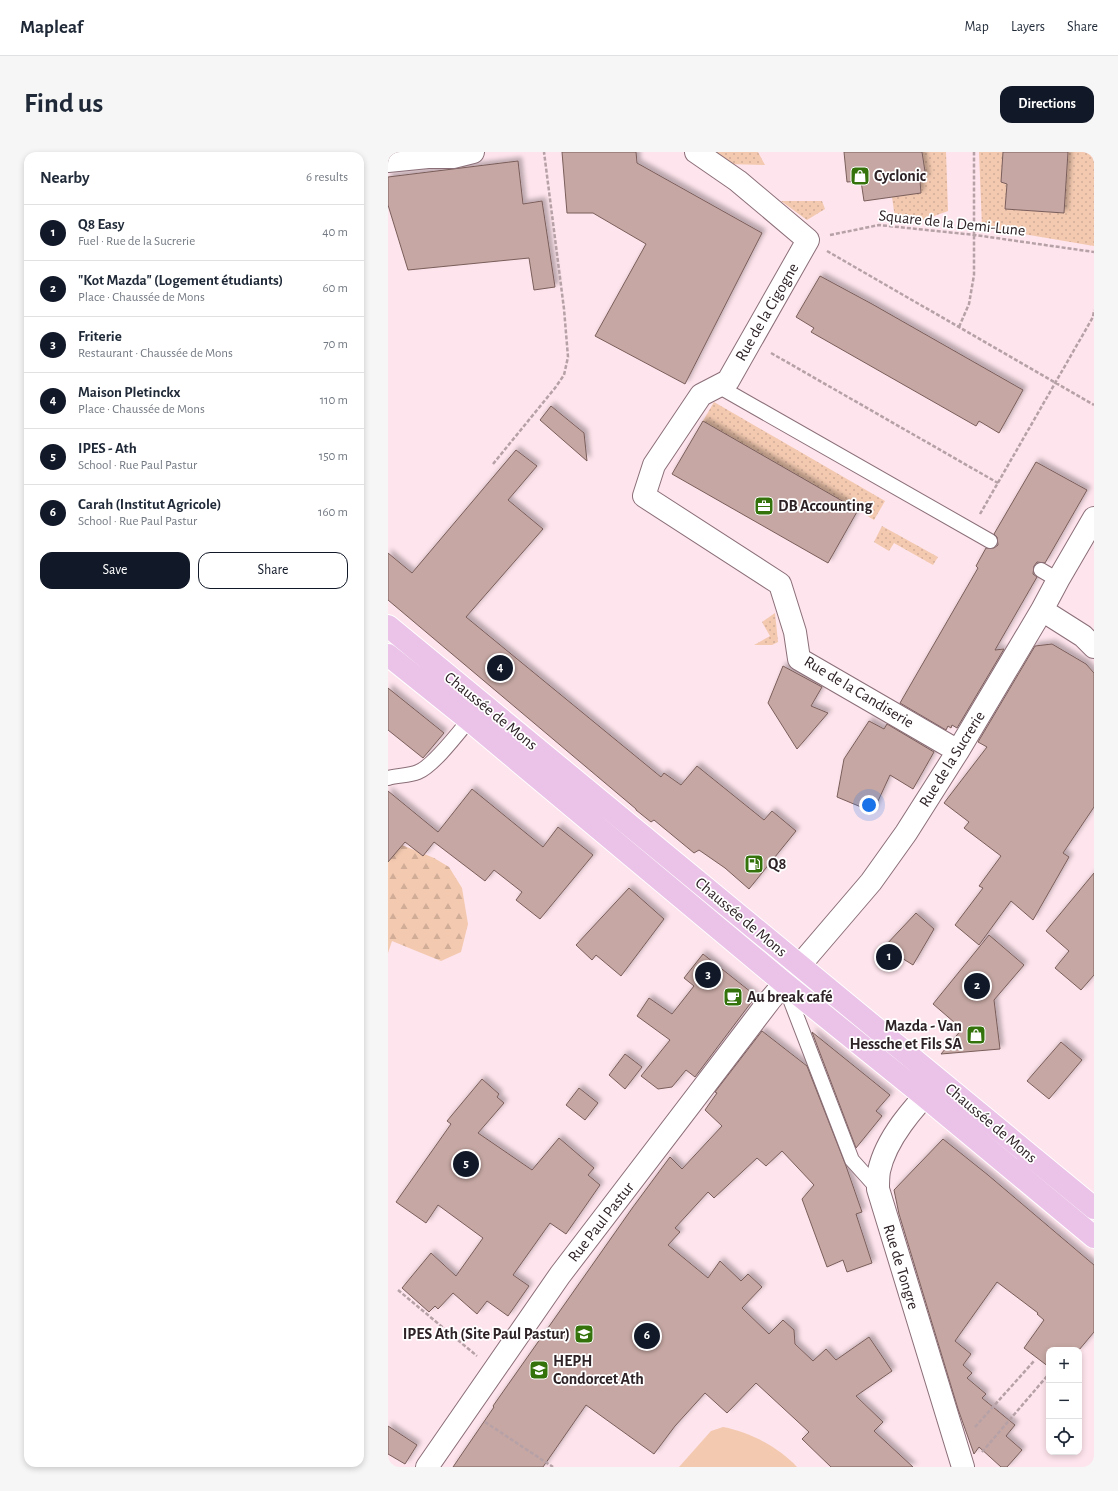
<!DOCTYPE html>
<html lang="en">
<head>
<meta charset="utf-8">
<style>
  body { margin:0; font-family:"Alegreya Sans",sans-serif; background:#f6f6f7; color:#1f2937 }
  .controls { position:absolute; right:12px; bottom:12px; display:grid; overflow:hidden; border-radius:8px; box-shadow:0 2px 6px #0003 }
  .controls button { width:36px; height:36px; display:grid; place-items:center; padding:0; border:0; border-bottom:1px solid #e0e1e3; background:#fff; color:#1f2937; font:20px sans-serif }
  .you { position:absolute; left:481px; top:653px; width:14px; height:14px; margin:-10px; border:3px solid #fff; border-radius:50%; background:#1a73e8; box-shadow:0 0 0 6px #1a73e833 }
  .badge { display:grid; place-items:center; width:26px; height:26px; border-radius:50%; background:#111827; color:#fff; font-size:13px; font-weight:700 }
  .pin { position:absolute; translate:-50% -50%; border:2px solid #fff; box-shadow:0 1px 4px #0006 }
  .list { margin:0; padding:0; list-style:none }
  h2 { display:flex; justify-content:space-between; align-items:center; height:52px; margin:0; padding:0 16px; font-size:17px }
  h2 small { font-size:13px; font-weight:400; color:#747a83 }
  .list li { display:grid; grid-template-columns:26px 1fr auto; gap:12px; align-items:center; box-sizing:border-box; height:56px; padding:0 16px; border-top:1px solid #e0e1e3 }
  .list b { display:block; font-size:15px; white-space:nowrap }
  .list p { margin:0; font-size:13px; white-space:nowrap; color:#747a83 }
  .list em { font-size:13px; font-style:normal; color:#747a83 }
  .actions { display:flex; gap:8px; padding:12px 16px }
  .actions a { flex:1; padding:9px 0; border:1px solid #111827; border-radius:12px; text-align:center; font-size:14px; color:#111827 }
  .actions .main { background:#111827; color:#fff }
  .icon { flex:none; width:22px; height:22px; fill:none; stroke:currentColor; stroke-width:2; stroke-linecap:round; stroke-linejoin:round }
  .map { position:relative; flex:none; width:706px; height:1315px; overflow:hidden; border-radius:12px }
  header { display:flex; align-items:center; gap:24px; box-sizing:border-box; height:56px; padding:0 20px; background:#fff; border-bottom:1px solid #e0e1e3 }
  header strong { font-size:19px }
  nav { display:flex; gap:22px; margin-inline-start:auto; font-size:14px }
  .intro { display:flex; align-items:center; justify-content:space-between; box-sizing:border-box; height:96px; padding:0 24px }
  h1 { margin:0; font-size:28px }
  .button { padding:10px 18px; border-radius:12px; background:#111827; color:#fff; font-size:14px; font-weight:700 }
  main { display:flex; gap:24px; padding:0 24px }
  aside { flex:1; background:#fff; border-radius:12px; box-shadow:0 2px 6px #0003 }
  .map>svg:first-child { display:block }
</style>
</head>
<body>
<header>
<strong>Mapleaf</strong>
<nav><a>Map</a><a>Layers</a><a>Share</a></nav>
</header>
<div class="intro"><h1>Find us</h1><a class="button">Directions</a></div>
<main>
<aside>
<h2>Nearby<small>6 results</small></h2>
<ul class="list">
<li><span class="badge">1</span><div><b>Q8 Easy</b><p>Fuel · Rue de la Sucrerie</p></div><em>40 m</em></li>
<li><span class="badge">2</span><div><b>&quot;Kot Mazda&quot; (Logement étudiants)</b><p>Place · Chaussée de Mons</p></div><em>60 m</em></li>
<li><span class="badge">3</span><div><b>Friterie</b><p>Restaurant · Chaussée de Mons</p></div><em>70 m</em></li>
<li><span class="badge">4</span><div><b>Maison Pletinckx</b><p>Place · Chaussée de Mons</p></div><em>110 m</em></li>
<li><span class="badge">5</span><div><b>IPES - Ath</b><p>School · Rue Paul Pastur</p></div><em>150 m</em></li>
<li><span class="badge">6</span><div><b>Carah (Institut Agricole)</b><p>School · Rue Paul Pastur</p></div><em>160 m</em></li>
</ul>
<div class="actions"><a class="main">Save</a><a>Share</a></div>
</aside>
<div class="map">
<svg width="706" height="1315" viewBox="0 0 706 1315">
  <defs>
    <pattern id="grass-dots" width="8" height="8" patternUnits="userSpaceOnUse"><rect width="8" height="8" fill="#f3c9b0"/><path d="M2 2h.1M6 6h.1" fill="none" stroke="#d1ac97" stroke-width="1.8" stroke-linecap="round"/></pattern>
    <pattern id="forest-firs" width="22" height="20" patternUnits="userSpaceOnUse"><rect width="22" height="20" fill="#f3c9b0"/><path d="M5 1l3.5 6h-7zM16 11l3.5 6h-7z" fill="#d1ac97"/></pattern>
    <filter id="shadow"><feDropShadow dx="3.5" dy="-3.5" stdDeviation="2" flood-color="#0004"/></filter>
  </defs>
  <rect width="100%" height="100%" fill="#fee4ec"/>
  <path fill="url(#grass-dots)" d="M 325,0 L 370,0 L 377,13 L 340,12 Z
    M 534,0 L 558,0 L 560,59 L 535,68 L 507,66 L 504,45 L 538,26 Z
    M 591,0 L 615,0 L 613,30 L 619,32 L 617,57 L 676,61 L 680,0 L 706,0 L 706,94 L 594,75 Z
    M 393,49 L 434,49 L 437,57 L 419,68 Z
    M 326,250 L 497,349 L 486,368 L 478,363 L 483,354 L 475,350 L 470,358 L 315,269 Z
    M 494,374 L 550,405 L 545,413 L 506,391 L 501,399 L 486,390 Z
    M 387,461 L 390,490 L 384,493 L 366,493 L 382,484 L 374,470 Z"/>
  <path fill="url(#forest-firs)" d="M 14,693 L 46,706 L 61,715 L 74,736 L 80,772 L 73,800 L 53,809 L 4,789 L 0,801 L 0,698 Z"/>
  <path fill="#f3c9b0" d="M 335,1275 C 362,1280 390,1295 409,1315 L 291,1315 L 323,1279 Z"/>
  <path fill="#c6a7a3" stroke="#7a5e5b" filter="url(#shadow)" d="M 174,0 L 248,0 L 249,11 L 374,81 L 297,232 L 207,184 L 258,92 L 205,61 L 179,61 Z
    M 456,0 L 534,0 L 538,26 L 532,29 L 533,41 L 476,49 L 473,29 L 459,30 Z
    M 615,0 L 680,0 L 676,61 L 617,57 L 619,32 L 613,30 Z
    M 130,9 L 135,52 L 154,49 L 167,135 L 146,138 L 141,106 L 20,118 L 0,53 L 0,25 Z
    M 432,124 L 484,152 L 635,238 L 611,281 L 591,269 L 588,274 L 423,180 L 426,176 L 408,165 Z
    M 163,254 L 196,281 L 199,309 L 152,268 Z
    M 315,269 L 470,358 L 440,411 L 284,322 Z
    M 128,298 L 149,314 L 120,348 L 155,377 L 78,465 L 273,625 L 276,621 L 293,633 L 309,614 L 376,668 L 384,659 L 408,679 L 361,737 L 337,716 L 311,698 L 306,701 L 266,668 L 263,670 L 248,658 L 248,657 L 0,448 L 0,401 L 24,421 Z
    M 648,310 L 699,338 L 657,411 L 649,410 L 646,414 L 645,422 L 649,425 L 607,498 L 616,497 L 569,576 L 564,573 L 563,576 L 560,574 L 558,578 L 512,551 L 590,416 L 588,414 L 598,396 L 606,396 L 610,393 L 609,385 L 606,382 Z
    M 664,492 L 698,512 L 706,521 L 706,655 L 675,701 L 681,705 L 645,768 L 623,749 L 591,793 L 567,773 L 595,736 L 591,734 L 613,704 L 576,676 L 581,670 L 556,651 L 599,595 L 590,590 L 647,494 Z
    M 395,514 L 434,535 L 423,554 L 440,561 L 409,597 L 380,551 Z
    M 0,536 L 56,581 L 35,606 L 0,578 Z
    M 481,569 L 496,577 L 499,572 L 546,600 L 525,637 L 502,623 L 485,660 L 449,645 L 456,607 Z
    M 84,637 L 155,695 L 170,675 L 205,703 L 152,767 L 128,748 L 134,740 L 106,718 L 97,729 L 46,690 L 35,704 L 17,690 L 0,710 L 0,639 L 50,680 Z
    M 706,721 L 706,823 L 693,838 L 667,816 L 681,799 L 658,779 Z
    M 241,736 L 276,767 L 233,824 L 208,803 L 204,808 L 188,793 Z
    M 528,761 L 546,777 L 525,813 L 496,795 Z
    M 601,783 L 636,813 L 606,848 L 612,897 L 553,902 L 574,877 L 545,852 Z
    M 315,802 L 368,844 L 307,925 L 298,918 L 284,935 L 270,937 L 253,924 L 282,888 L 249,864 L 261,846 L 284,862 L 306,834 L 296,826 Z
    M 374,879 L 419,914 L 458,1014 L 474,1060 L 468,1062 L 484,1111 L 459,1120 L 455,1108 L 439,1115 L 414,1047 L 426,1033 L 394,999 L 378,1014 L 369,1006 L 326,1046 L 320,1040 L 287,1076 L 292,1080 L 280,1093 L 320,1126 L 332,1109 L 353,1129 L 360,1122 L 374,1135 L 354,1156 L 381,1182 L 395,1168 L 406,1178 L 407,1192 L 425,1209 L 438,1197 L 448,1208 L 481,1185 L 504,1219 L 468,1244 L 495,1270 L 486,1279 L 525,1315 L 443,1315 L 414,1287 L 421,1280 L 368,1231 L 339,1261 L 317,1241 L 287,1274 L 266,1302 L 198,1253 L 155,1315 L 65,1315 L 106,1255 L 105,1254 L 245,1055 L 282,1005 L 294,1017 L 334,974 L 317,958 L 329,941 L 327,940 Z
    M 424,880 L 502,943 L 488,959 L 494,964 L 468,996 Z
    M 673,890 L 694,908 L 661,947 L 639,929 Z
    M 237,902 L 254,915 L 237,937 L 221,923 Z
    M 94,927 L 111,942 L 109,945 L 116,951 L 90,981 L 144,1018 L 171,986 L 206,1016 L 200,1023 L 212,1033 L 178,1082 L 162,1071 L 125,1123 L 141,1134 L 120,1164 L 99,1149 L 89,1162 L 65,1141 L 50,1157 L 47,1154 L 41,1160 L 14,1136 L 43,1101 L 68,1124 L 95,1086 L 50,1053 L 38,1071 L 8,1050 L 63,972 L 59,969 Z
    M 191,936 L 210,951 L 197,968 L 178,953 Z
    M 555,987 L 600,1023 L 706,1113 L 706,1180 L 691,1198 L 661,1198 L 661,1215 L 636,1196 L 656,1168 L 649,1162 L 650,1161 L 609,1130 L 567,1189 L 583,1202 L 575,1213 L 584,1221 L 579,1226 L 598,1242 L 594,1246 L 627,1273 L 618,1284 L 634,1298 L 619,1315 L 613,1315 L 591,1295 L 586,1302 L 570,1257 L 511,1062 L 506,1038 Z
    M 0,1274 L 29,1293 L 17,1312 L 0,1302 Z"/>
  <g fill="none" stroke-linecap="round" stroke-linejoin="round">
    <defs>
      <path id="lane" d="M 330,234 L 602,389
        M 653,418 L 670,428
        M 0,626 C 10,623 20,624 30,620 C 46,614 74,576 86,562
        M 397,834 L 464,1008 L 490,1037"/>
      <path id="street" d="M 308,0 L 350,29 L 420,88 L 340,229 L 313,243 L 266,313 L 256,344 L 392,432 L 407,480 L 411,507 L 570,599
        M 0,9 L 40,5 L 65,5 L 85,0
        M 654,458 L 695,484 L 706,495
        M 549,931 C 526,955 498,986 491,1019 C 490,1025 490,1031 490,1037 L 575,1315
        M 39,1315 L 172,1123 L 382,848 L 483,730 L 518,681 L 570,599 L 654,458 L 670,428 L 706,366"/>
      <path id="primary" d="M 0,474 L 706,1056
        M 0,503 L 81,568 L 396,831 L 536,944 L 706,1085"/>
    </defs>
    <use href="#lane" stroke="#8b6f78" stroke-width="16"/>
    <use href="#street" stroke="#8b6f78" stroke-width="24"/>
    <use href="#primary" stroke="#fff" stroke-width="24"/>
    <path stroke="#b6a1a7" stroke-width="2.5" stroke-dasharray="4 2" stroke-linecap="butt" d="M 442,83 L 491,73 L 587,83 L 706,100
      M 439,99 L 706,253
      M 571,175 L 581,152 L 586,123 L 586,0
      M 383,201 L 610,331
      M 105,312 L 167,236 L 176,223 L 180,205 L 176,157 L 156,0
      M 592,362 L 705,165 L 706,158
      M 10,1138 L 89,1204
      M 97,1270 L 165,1315
      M 587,1275 L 646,1209
      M 594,1300 L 660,1223"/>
    <use href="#lane" stroke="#fff" stroke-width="14"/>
    <use href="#street" stroke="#fff" stroke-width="22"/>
    <use href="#primary" stroke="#ebc2e8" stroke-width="22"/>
  </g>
  <defs>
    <symbol id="shop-square" viewBox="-11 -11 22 22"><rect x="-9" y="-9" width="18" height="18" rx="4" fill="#34730b" stroke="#fff"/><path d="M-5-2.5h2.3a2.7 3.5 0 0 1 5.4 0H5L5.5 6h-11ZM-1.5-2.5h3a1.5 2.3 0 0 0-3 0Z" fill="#fff"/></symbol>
    <symbol id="office-square" viewBox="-11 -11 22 22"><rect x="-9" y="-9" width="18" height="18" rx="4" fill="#34730b" stroke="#fff"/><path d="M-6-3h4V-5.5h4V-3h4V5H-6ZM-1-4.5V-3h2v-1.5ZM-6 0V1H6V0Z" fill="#fff"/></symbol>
    <symbol id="fuel-square" viewBox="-11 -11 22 22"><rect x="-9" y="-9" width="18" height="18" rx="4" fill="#34730b" stroke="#fff"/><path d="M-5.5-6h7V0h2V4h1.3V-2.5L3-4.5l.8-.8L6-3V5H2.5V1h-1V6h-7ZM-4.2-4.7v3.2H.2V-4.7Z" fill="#fff"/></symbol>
    <symbol id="cafe-square" viewBox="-11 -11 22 22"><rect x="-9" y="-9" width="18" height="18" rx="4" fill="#34730b" stroke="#fff"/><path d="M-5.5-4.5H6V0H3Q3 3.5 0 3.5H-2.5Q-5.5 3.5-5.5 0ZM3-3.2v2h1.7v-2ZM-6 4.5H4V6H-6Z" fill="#fff"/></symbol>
    <symbol id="school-square" viewBox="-11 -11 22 22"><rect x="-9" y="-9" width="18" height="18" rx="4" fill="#34730b" stroke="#fff"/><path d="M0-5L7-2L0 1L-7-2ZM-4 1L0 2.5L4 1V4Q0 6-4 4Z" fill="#fff"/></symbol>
    <symbol id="university-square" viewBox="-11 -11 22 22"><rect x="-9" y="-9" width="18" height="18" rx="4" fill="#34730b" stroke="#fff"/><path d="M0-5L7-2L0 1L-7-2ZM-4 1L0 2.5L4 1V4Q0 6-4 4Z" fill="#fff"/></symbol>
  </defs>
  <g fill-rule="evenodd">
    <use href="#shop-square" x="461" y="13" width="22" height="22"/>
    <use href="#office-square" x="365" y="343" width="22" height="22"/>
    <use href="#fuel-square" x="355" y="701" width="22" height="22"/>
    <use href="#cafe-square" x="334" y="834" width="22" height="22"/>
    <use href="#shop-square" x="577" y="872" width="22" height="22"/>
    <use href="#school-square" x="185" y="1171" width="22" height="22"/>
    <use href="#university-square" x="140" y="1207" width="22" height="22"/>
  </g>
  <g text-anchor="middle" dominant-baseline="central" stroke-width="3.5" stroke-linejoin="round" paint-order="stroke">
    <g font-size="16" font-weight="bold" fill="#2d2225" stroke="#fff" text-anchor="start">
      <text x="486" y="24">Cyclonic</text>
      <text x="390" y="354">DB Accounting</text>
      <text x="380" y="712">Q8</text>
      <text x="359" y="845">Au break café</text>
      <text x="574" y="874" text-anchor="end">Mazda - Van<tspan x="574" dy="18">Hessche et Fils SA</tspan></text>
      <text x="182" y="1182" text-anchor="end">IPES Ath (Site Paul Pastur)</text>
      <text x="165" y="1209">HEPH<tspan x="165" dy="18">Condorcet Ath</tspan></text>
    </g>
    <g font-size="16" fill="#2d2225" stroke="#fff">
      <text transform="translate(564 71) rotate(6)">Square de la Demi-Lune</text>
      <text transform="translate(379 160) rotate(-60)">Rue de la Cigogne</text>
      <text transform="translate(471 540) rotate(31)">Rue de la Candiserie</text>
      <text transform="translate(103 559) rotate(39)">Chaussée de Mons</text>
      <text transform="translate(564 607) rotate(-58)">Rue de la Sucrerie</text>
      <text transform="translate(353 765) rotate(40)">Chaussée de Mons</text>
      <text transform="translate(603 971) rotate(40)">Chaussée de Mons</text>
      <text transform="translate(213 1070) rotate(-52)">Rue Paul Pastur</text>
      <text transform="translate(513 1115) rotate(73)">Rue de Tongre</text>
    </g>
  </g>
</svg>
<div class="controls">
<button>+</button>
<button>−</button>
<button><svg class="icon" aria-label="locate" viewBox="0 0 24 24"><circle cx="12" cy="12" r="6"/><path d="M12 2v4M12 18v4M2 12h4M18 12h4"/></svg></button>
</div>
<div class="you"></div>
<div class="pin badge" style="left:501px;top:805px">1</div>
<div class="pin badge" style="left:589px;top:834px">2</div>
<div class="pin badge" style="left:320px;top:823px">3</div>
<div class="pin badge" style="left:112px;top:516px">4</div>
<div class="pin badge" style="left:78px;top:1012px">5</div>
<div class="pin badge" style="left:259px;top:1184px">6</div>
</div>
</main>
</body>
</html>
